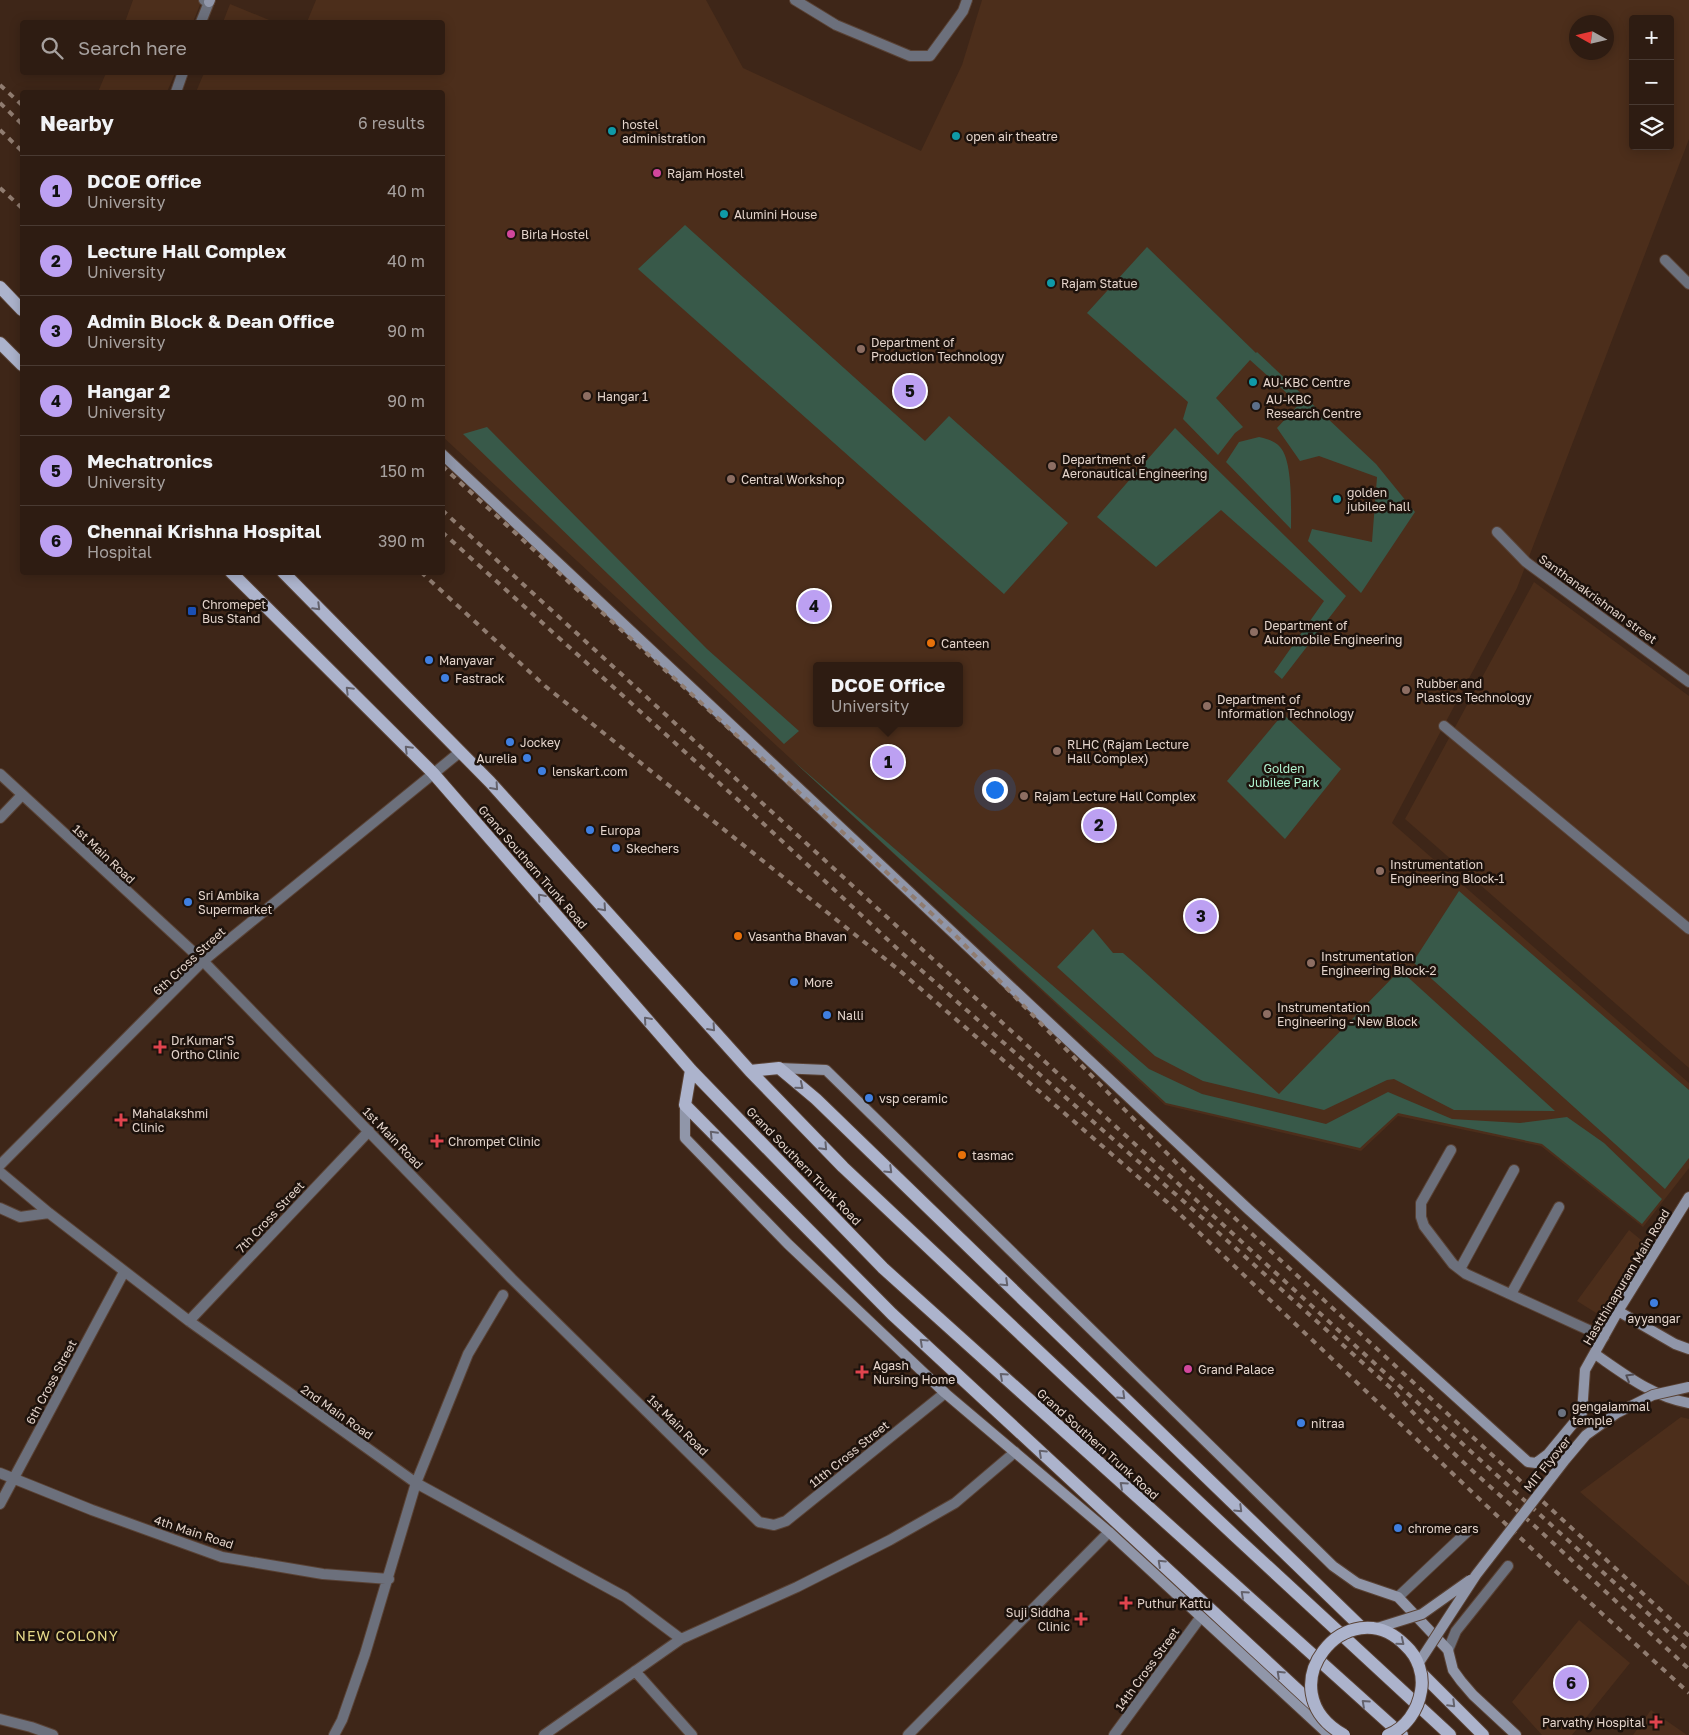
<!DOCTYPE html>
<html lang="en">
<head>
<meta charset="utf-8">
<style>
  body { margin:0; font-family:"Golos Text",sans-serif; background:#36251b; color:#f1f3f6 }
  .controls { position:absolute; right:15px; top:15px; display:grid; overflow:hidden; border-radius:5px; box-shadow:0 2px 12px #0003 }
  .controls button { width:45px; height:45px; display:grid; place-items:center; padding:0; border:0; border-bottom:1px solid #493a32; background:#2e1c12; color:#f1f3f6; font:25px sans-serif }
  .compass { position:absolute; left:1569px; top:15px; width:45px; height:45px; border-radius:50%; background:#2e1c12; box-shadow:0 2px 12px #0003; rotate:278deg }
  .you { position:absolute; left:994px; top:789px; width:18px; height:18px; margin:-12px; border:4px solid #fff; border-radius:50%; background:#1a73e8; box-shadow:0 0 0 8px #1a73e833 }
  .badge { display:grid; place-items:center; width:32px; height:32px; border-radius:50%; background:#bca0f2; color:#111; font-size:16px; font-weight:700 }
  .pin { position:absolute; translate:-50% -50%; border:2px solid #fff; box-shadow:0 1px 5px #0006 }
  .popup { position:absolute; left:813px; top:662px; width:150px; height:65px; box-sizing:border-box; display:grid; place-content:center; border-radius:5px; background:#2e1c12; filter:drop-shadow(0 1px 4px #0005); font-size:16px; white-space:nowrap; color:#a7a19f }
  .popup b { font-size:19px; color:#f1f3f6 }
  .popup::after { content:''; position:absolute; left:50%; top:100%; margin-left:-10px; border:10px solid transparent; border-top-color:#2e1c12 }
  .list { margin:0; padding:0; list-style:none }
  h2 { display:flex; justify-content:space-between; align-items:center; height:65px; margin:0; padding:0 20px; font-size:21px }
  h2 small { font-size:16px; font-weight:400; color:#a7a19f }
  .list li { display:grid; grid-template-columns:32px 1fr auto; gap:15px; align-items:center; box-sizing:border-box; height:70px; padding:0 20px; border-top:1px solid #493a32 }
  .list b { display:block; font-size:19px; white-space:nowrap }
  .list p { margin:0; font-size:16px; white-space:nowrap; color:#a7a19f }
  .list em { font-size:16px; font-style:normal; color:#a7a19f }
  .icon { flex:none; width:28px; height:28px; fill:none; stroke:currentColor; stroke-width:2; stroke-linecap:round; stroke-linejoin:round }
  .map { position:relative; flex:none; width:1689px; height:1735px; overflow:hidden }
  .search { position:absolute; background:#2e1c12; box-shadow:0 2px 12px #0003; left:20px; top:20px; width:425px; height:55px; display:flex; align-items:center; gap:12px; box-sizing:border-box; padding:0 18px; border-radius:5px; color:#a7a19f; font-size:19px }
  .panel { position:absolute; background:#2e1c12; box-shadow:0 2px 12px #0003; left:20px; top:90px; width:425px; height:485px; border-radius:5px }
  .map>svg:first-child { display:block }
</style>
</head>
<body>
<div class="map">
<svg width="1689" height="1735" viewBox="0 0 1689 1735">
  <rect width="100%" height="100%" fill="#3e2618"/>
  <path fill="#4c2e1b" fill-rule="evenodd" d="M 133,0 L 202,0 L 193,22 L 125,22 Z
    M 316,0 L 706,0 L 743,68 L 921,151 L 962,65 L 982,0 L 1689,0 L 1689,139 L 1517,588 L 1392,823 L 1689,1083 L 1689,1168 L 1643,1227 L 1541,1146 L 1398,1116 L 1361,1151 L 1165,1105 L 443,437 L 442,92 L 196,92 L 204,73 L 442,72 L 442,22 L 307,22 ZM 1633,19 L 1670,19 L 1670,146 L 1633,146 ZM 1576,22 L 1606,22 L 1606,52 L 1576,52 ZM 817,666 L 959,666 L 959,723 L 817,723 Z
    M 230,4 L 274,22 L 223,22 Z
    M 106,73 L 106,72 L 175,73 L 167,92 L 98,92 Z
    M 1534,582 L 1689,696 L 1689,1068 L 1405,819 Z
    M 1629,1230 L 1646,1244 L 1601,1316 L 1577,1301 Z
    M 1681,1417 L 1689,1419 L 1689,1586 L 1580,1492 Z
    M 1579,1620 L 1630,1663 L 1572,1735 L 1542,1735 L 1512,1702 Z
    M 1651,1710 L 1687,1735 L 1633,1735 Z"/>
  <path fill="#385949" d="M 685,225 L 925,441 L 949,416 L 1068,523 L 1004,594 L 638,269 Z
    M 1147,247 L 1256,353 L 1257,352 L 1376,464 L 1415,512 L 1361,593 L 1308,541 L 1312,529 L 1372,542 L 1377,477 L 1319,456 L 1300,461 L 1277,428 L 1299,404 L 1250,360 L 1216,398 L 1243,427 L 1235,433 L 1218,455 L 1183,419 L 1188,402 L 1087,313 Z
    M 487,427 L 707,649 L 799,731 L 784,744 L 463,434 Z
    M 1175,428 L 1346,596 L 1282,679 L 1274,672 L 1324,601 L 1221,510 L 1156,567 L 1097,517 Z
    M 1259,437 C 1267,439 1275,441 1280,447 C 1293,461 1291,509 1291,529 L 1226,462 L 1239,442 Z
    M 1283,714 L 1341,769 L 1285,839 L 1227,781 Z
    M 791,759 L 1149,1069 L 1202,1094 L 1326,1124 L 1388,1092 L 1452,1119 L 1520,1123 L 1567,1117 L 1604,1143 L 1662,1199 L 1642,1224 L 1542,1144 L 1398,1113 L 1360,1148 L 1166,1103 Z
    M 1459,891 L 1689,1090 L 1689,1158 L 1665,1189 L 1413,962 Z
    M 1093,929 L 1113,953 L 1123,953 L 1138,966 L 1279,1094 L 1400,970 L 1555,1111 L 1454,1110 L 1394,1079 L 1387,1080 L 1324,1110 L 1203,1081 L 1155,1056 L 1057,967 Z"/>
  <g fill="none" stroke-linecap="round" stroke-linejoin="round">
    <defs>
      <path id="street" d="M 795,0 L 836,25 L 860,35 L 910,56 L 930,56 L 963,11 L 967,0
        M 201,22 L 209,2 L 204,0
        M 176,92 L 183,72
        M 1665,260 L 1689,284
        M 1497,532 L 1526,562 L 1689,682
        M 1444,726 L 1689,929
        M 0,774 L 203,961 L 512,1279 L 759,1522 L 774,1525 L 786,1521 L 945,1393
        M 0,818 L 22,795
        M 1451,1150 L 1421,1203 L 1421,1217 L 1424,1226 L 1453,1264 L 1466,1274 L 1604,1337
        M 0,1165 L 203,961 L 460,752
        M 0,1172 L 49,1213 L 189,1321 L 416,1483 L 625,1597 L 681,1639
        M 0,1208 L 20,1217 L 49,1213
        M 1460,1269 L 1514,1170
        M 1511,1294 L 1559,1207
        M 189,1321 L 369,1131
        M 0,1473 L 92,1510 L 222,1557 L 323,1574 L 389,1579
        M 0,1504 L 124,1272
        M 1398,1597 L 1468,1531
        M 1448,1650 L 1456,1631 L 1508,1566
        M 635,1671 L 692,1735
        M 0,1719 L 31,1727 L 53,1735
        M 334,1735 L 342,1720 L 365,1654 L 416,1483 L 468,1354 L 503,1295
        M 544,1735 L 681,1639 L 797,1587 L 890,1540 L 955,1503 L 1015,1452
        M 908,1735 L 1109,1532
        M 1114,1735 L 1200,1618"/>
      <path id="secondary" d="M 209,2 L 210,0
        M 442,454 L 1248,1209 L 1528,1462 L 1536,1463 L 1548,1454 L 1582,1413 L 1585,1370 L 1618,1311 L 1689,1197
        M 779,1068 L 826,1070 L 1333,1566 L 1357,1583 L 1398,1597 L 1448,1650 L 1453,1670 L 1461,1681 L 1473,1695 L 1516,1735
        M 685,1105 L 685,1138 L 788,1244 L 945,1393 L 1109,1532 L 1329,1735
        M 1618,1311 L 1675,1344 L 1689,1349
        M 1595,1354 C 1624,1374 1653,1397 1689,1403"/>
      <path id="primary" d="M 0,287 L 22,310
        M 0,343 L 22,365
        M 231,572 L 433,773 L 691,1070 L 883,1268 L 1402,1735
        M 283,572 L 490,782 L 750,1071 L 843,1167 L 1237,1538 L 1450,1735
        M 691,1070 L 685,1105 L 892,1314 L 1316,1707
        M 750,1071 L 779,1068 L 816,1099 L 1362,1628
        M 1421,1673 L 1483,1735"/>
    </defs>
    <use href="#street" stroke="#594235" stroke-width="12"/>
    <use href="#secondary" stroke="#594235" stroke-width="12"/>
    <use href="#primary" stroke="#594235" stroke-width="14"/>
    <use href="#street" stroke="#6c707c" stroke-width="10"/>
    <use href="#secondary" stroke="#9096a9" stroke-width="10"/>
    <use href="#primary" stroke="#acb3cc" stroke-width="12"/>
    <path stroke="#907c70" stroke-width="4" stroke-dasharray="6 6" stroke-linecap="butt" d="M 0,85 L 22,105
      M 0,103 L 22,124
      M 0,130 L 22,151
      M 0,188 L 22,208
      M 442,466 L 955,935 L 1189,1176 L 1689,1636
      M 442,510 L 1689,1651
      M 442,532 L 737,799 L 903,954 L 1190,1207 L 1394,1391 C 1437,1442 1489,1485 1539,1530 C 1589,1576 1639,1623 1689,1669
      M 421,572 L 545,686 L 899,970 L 1167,1202 L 1551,1567 L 1689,1693"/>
    <defs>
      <path id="secondary-bridge" d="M 1374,1629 L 1422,1614 L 1470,1580
        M 1418,1664 L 1476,1575 L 1565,1460 L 1586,1435 L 1617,1413 L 1653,1395 L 1689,1387"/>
      <path id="primary-bridge" d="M 1344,1735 C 1264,1690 1348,1586 1406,1646 C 1418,1657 1424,1675 1421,1691 C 1418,1710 1406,1728 1388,1735"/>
    </defs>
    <use href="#secondary-bridge" stroke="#594235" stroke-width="12" stroke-linecap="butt"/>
    <use href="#primary-bridge" stroke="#594235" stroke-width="14" stroke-linecap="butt"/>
    <use href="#secondary-bridge" stroke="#9096a9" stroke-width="10"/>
    <use href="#primary-bridge" stroke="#acb3cc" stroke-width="12"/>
  </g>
  <defs><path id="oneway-chevron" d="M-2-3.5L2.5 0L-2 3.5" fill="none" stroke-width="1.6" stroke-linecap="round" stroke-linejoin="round" transform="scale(1.25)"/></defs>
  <g stroke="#64626c">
    <use href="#oneway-chevron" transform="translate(317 607) rotate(45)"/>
    <use href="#oneway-chevron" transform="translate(349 690) rotate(-135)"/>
    <use href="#oneway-chevron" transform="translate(408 749) rotate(-135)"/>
    <use href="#oneway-chevron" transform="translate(495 787) rotate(48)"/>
    <use href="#oneway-chevron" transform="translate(541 897) rotate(-131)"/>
    <use href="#oneway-chevron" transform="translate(603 908) rotate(48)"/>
    <use href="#oneway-chevron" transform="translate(647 1020) rotate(-131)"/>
    <use href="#oneway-chevron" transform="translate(712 1028) rotate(48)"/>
    <use href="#oneway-chevron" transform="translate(800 1086) rotate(40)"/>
    <use href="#oneway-chevron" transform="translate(713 1134) rotate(-134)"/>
    <use href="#oneway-chevron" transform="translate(824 1147) rotate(46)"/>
    <use href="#oneway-chevron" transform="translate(889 1170) rotate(44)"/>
    <use href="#oneway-chevron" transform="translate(1005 1283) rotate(44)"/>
    <use href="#oneway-chevron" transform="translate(923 1342) rotate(-137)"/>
    <use href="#oneway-chevron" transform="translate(1003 1376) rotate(-138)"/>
    <use href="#oneway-chevron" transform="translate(1122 1396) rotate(44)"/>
    <use href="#oneway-chevron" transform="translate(1042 1453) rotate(-137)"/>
    <use href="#oneway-chevron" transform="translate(1123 1485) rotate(-138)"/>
    <use href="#oneway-chevron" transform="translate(1239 1509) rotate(44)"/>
    <use href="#oneway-chevron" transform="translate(1161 1563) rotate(-137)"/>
    <use href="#oneway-chevron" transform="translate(1244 1594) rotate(-138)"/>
    <use href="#oneway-chevron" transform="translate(1401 1642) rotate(39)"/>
    <use href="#oneway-chevron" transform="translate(1280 1674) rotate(-137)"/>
    <use href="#oneway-chevron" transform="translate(1365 1703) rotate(-138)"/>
    <use href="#oneway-chevron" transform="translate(1452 1704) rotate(45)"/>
  </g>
  <use stroke="#514d53" href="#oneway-chevron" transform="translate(1629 1377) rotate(-149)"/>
  <g fill="#0f9aa8" stroke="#1d120c" stroke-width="2">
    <circle cx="612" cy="131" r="5"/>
    <circle cx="956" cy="136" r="5"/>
    <circle cx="724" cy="214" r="5"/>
    <circle cx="1051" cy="283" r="5"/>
    <circle cx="1253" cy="382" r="5"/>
    <circle cx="1337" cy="499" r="5"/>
  </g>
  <g fill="#d1479c" stroke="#1d120c" stroke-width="2">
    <circle cx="657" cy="173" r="5"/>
    <circle cx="511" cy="234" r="5"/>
    <circle cx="1188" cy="1369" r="5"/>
  </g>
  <g fill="#8d6e63" stroke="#1d120c" stroke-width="2">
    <circle cx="861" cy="349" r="5"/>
    <circle cx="587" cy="396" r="5"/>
    <circle cx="1052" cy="466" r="5"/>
    <circle cx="731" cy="479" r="5"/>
    <circle cx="1254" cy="632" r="5"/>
    <circle cx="1406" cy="690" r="5"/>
    <circle cx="1207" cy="706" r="5"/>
    <circle cx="1057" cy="751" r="5"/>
    <circle cx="1024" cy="796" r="5"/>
    <circle cx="1380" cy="871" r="5"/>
    <circle cx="1311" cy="963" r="5"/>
    <circle cx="1267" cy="1014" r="5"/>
  </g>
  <circle fill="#5c6f8a" stroke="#1d120c" stroke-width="2" cx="1256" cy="406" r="5"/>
  <rect fill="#1a4fb4" stroke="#1d120c" stroke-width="2" x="187" y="606" width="10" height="10" rx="2.5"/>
  <g fill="#e8710a" stroke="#1d120c" stroke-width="2">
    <circle cx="931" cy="643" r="5"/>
    <circle cx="738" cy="936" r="5"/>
    <circle cx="962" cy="1155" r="5"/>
  </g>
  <g fill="#3f7fe0" stroke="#1d120c" stroke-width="2">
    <circle cx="429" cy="660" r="5"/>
    <circle cx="445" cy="678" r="5"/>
    <circle cx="510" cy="742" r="5"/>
    <circle cx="527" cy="758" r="5"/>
    <circle cx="542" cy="771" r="5"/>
    <circle cx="590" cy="830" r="5"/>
    <circle cx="616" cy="848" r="5"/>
    <circle cx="188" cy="902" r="5"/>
    <circle cx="794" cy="982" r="5"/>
    <circle cx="827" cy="1015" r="5"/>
    <circle cx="869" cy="1098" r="5"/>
    <circle cx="1654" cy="1303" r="5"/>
    <circle cx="1301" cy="1423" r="5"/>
    <circle cx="1398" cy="1528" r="5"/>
  </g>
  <g fill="#e0444e" stroke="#1d120c" stroke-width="2">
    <path d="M157.5 1039.5h5v5h5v5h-5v5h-5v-5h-5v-5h5z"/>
    <path d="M118.5 1112.5h5v5h5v5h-5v5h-5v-5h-5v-5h5z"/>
    <path d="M434.5 1133.5h5v5h5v5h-5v5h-5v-5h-5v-5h5z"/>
    <path d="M859.5 1364.5h5v5h5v5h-5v5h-5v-5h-5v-5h5z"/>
    <path d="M1123.5 1595.5h5v5h5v5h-5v5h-5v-5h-5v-5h5z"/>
    <path d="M1078.5 1611.5h5v5h5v5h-5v5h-5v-5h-5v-5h5z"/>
    <path d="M1653.5 1714.5h5v5h5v5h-5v5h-5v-5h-5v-5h5z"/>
  </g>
  <circle fill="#6b7280" stroke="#1d120c" stroke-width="2" cx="1562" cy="1413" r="5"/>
  <g text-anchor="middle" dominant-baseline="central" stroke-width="5" stroke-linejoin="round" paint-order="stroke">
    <g font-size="12" fill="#e4d4cb" stroke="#1d120c" text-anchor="start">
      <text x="622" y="124">hostel<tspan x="622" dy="14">administration</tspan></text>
      <text x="966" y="136">open air theatre</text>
      <text x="667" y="173">Rajam Hostel</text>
      <text x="734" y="214">Alumini House</text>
      <text x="521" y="234">Birla Hostel</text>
      <text x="1061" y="283">Rajam Statue</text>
      <text x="871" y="342">Department of<tspan x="871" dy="14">Production Technology</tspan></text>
      <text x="1263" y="382">AU-KBC Centre</text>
      <text x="597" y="396">Hangar 1</text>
      <text x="1266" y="399">AU-KBC<tspan x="1266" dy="14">Research Centre</tspan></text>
      <text x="1062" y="459">Department of<tspan x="1062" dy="14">Aeronautical Engineering</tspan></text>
      <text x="741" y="479">Central Workshop</text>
      <text x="1347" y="492">golden<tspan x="1347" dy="14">jubilee hall</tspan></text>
      <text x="202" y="604">Chromepet<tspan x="202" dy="14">Bus Stand</tspan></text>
      <text x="1264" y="625">Department of<tspan x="1264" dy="14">Automobile Engineering</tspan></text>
      <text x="941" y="643">Canteen</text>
      <text x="439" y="660">Manyavar</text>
      <text x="455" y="678">Fastrack</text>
      <text x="1416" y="683">Rubber and<tspan x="1416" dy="14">Plastics Technology</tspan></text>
      <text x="1217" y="699">Department of<tspan x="1217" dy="14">Information Technology</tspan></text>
      <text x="520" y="742">Jockey</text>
      <text x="1067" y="744">RLHC (Rajam Lecture<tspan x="1067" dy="14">Hall Complex)</tspan></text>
      <text x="517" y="758" text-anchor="end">Aurelia</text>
      <text x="552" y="771">lenskart.com</text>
      <text x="1034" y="796">Rajam Lecture Hall Complex</text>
      <text x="600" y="830">Europa</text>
      <text x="626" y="848">Skechers</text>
      <text x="1390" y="864">Instrumentation<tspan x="1390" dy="14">Engineering Block-1</tspan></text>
      <text x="198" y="895">Sri Ambika<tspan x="198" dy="14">Supermarket</tspan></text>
      <text x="748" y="936">Vasantha Bhavan</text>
      <text x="1321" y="956">Instrumentation<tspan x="1321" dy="14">Engineering Block-2</tspan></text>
      <text x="804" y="982">More</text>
      <text x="1277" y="1007">Instrumentation<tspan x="1277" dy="14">Engineering - New Block</tspan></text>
      <text x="837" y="1015">Nalli</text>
      <text x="171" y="1040">Dr.Kumar'S<tspan x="171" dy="14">Ortho Clinic</tspan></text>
      <text x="879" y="1098">vsp ceramic</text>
      <text x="132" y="1113">Mahalakshmi<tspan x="132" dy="14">Clinic</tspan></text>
      <text x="448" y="1141">Chrompet Clinic</text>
      <text x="972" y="1155">tasmac</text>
      <text x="1654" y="1318" text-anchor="middle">ayyangar</text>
      <text x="873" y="1365">Agash<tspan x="873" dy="14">Nursing Home</tspan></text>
      <text x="1198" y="1369">Grand Palace</text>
      <text x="1572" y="1406">gengaiammal<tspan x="1572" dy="14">temple</tspan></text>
      <text x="1311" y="1423">nitraa</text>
      <text x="1408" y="1528">chrome cars</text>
      <text x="1137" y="1603">Puthur Kattu</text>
      <text x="1070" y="1612" text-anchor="end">Suji Siddha<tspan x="1070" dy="14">Clinic</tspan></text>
      <text x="1645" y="1722" text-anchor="end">Parvathy Hospital</text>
    </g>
    <g font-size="12" fill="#e4d4cb" stroke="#1d120c">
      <text transform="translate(1598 599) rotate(36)">Santhanakrishnan street</text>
      <text transform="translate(104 854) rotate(43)">1st Main Road</text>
      <text transform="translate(533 867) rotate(49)">Grand Southern Trunk Road</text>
      <text transform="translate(189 961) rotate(-43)">6th Cross Street</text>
      <text transform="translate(393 1138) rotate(46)">1st Main Road</text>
      <text transform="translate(804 1166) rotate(46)">Grand Southern Trunk Road</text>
      <text transform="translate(270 1217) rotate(-47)">7th Cross Street</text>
      <text transform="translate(1626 1277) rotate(-59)">Hastthinapuram Main Road</text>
      <text transform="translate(51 1382) rotate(-62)">6th Cross Street</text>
      <text transform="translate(337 1412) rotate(35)">2nd Main Road</text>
      <text transform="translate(678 1425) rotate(45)">1st Main Road</text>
      <text transform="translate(1098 1444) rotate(42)">Grand Southern Trunk Road</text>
      <text transform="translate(849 1454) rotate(-39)">11th Cross Street</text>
      <text transform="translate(1547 1464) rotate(-51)">MIT Flyover</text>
      <text transform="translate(194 1532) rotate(18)">4th Main Road</text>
      <text transform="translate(1147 1669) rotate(-54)">14th Cross Street</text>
    </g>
    <g font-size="12" fill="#b2f5d2" stroke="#1d120c">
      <text x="1284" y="768">Golden<tspan x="1284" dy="14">Jubilee Park</tspan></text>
    </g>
    <g font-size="14" letter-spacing="1" fill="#e5d88a" stroke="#1d120c">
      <text x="67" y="1635">NEW COLONY</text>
    </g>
  </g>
</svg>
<div class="controls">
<button>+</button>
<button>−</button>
<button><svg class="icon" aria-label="layers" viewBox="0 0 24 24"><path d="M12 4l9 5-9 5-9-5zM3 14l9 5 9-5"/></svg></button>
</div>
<svg class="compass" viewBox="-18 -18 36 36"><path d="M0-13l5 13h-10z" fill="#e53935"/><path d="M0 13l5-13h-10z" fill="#a7a19f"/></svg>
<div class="you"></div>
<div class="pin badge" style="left:888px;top:762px">1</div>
<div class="popup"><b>DCOE Office</b>University</div>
<div class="pin badge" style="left:1099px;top:825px">2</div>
<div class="pin badge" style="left:1201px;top:916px">3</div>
<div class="pin badge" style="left:814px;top:606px">4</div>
<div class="pin badge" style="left:910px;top:391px">5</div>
<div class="pin badge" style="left:1571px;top:1683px">6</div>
<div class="search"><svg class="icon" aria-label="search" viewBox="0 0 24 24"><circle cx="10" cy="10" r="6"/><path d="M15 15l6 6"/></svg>Search here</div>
<section class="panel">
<h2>Nearby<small>6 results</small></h2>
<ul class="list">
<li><span class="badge">1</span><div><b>DCOE Office</b><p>University</p></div><em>40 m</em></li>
<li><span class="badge">2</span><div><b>Lecture Hall Complex</b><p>University</p></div><em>40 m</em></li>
<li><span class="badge">3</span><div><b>Admin Block &amp; Dean Office</b><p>University</p></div><em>90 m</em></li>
<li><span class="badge">4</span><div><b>Hangar 2</b><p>University</p></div><em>90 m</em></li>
<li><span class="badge">5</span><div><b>Mechatronics</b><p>University</p></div><em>150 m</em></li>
<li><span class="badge">6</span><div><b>Chennai Krishna Hospital</b><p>Hospital</p></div><em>390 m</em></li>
</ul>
</section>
</div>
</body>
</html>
